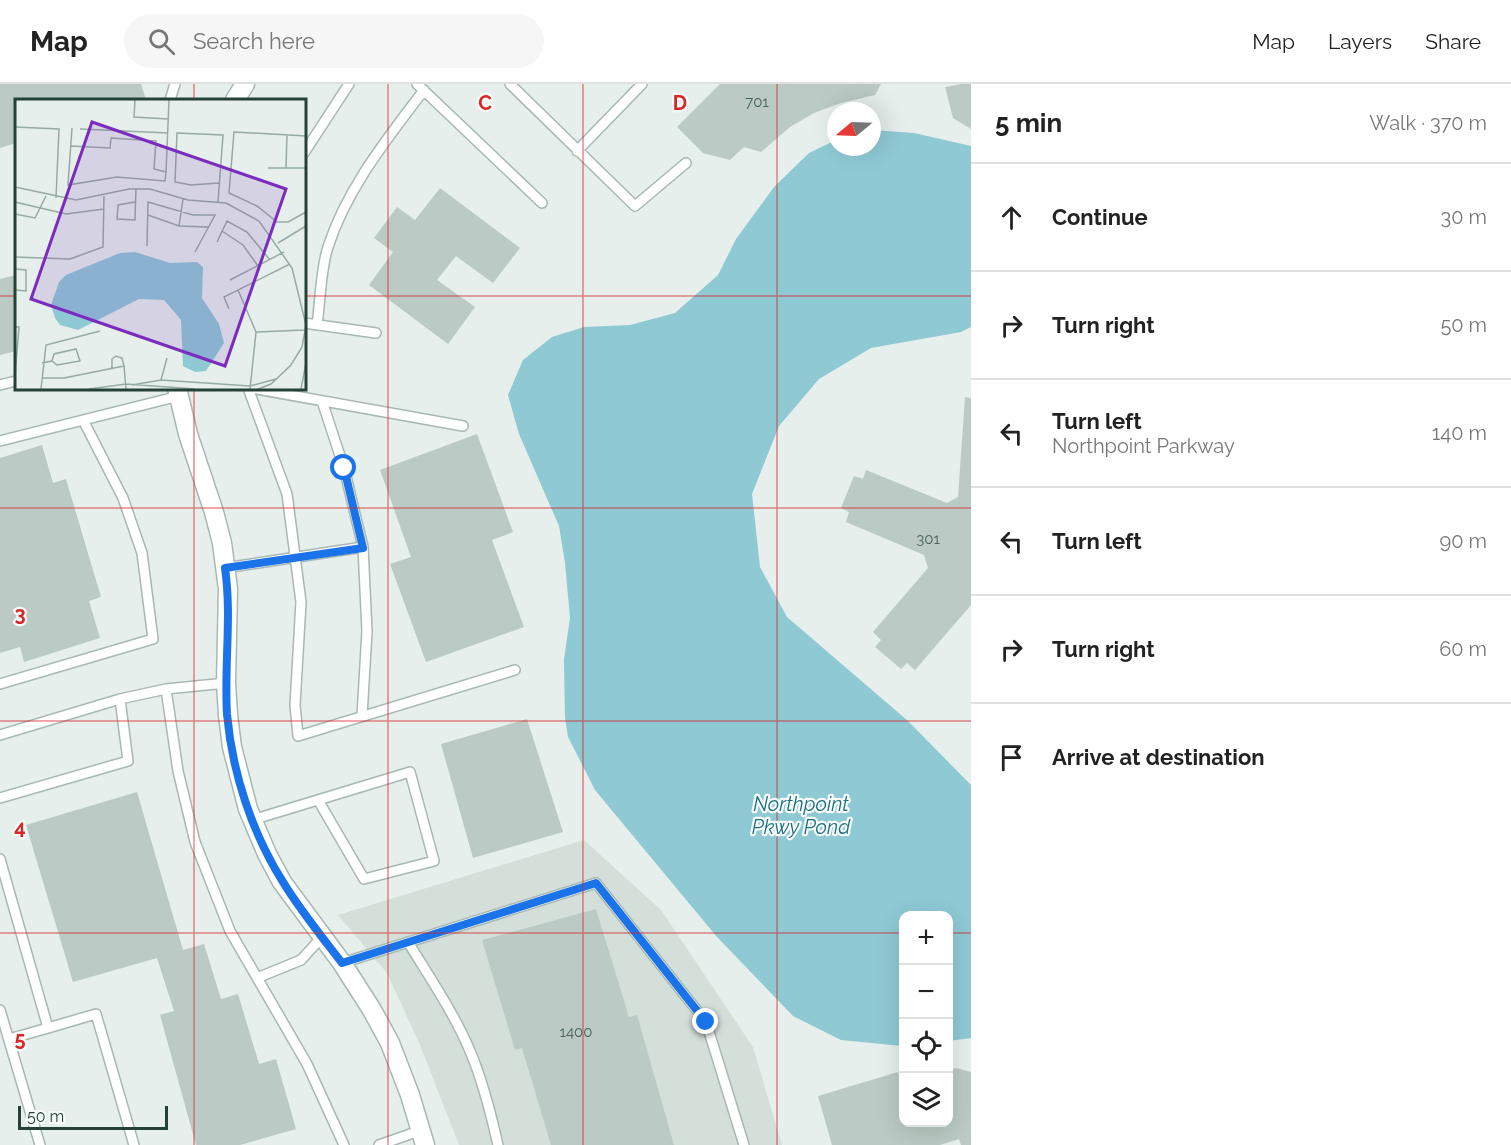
<!DOCTYPE html>
<html lang="en">
<head>
<meta charset="utf-8">
<style>
  body { margin:0; font-family:Raleway,sans-serif; background:#f6f6f6; color:#222 }
  .controls { position:absolute; right:18px; bottom:18px; display:grid; overflow:hidden; border-radius:12px; box-shadow:0 6px 24px #0002 }
  .controls button { width:54px; height:54px; display:grid; place-items:center; padding:0; border:0; border-bottom:2px solid #e0e0e0; background:#fff; color:#222; font:30px sans-serif }
  .compass { position:absolute; left:827px; top:18px; width:54px; height:54px; border-radius:50%; background:#fff; box-shadow:0 6px 24px #0002; rotate:251deg }
  .scale { position:absolute; left:18px; bottom:15px; width:150px; box-sizing:border-box; padding-left:6px; border:3px solid #24423a; border-top:0; font-size:16px; line-height:21px; white-space:nowrap; color:#24423a; -webkit-text-stroke:4px #f7fbf9; paint-order:stroke }
  .stop { position:absolute; width:18px; height:18px; margin:-14px; border:4px solid #1a73e8; border-radius:50%; background:#fff }
  .stop.end { background:#1a73e8; border-color:#fff; box-shadow:0 2px 6px #0008 }
  .list { margin:0; padding:0; list-style:none }
  h2 { display:flex; justify-content:space-between; align-items:center; height:78px; margin:0; padding:0 24px; font-size:26px }
  h2 small { font-size:20px; font-weight:400; color:#767676 }
  .list li { display:grid; grid-template-columns:39px 1fr auto; gap:18px; align-items:center; box-sizing:border-box; height:108px; padding:0 24px; border-top:2px solid #e0e0e0 }
  .list b { display:block; font-size:22px; white-space:nowrap }
  .list p { margin:0; font-size:20px; white-space:nowrap; color:#767676 }
  .list em { font-size:20px; font-style:normal; color:#767676 }
  .icon { flex:none; width:33px; height:33px; fill:none; stroke:currentColor; stroke-width:2; stroke-linecap:round; stroke-linejoin:round }
  .map { position:relative; flex:none; width:971px; height:1061px; overflow:hidden }
  header { display:flex; align-items:center; gap:36px; box-sizing:border-box; height:84px; padding:0 30px; background:#fff; border-bottom:2px solid #e0e0e0 }
  header strong { font-size:28px }
  nav { display:flex; gap:33px; margin-inline-start:auto; font-size:21px }
  .search { width:420px; height:54px; background:#f6f6f6; display:flex; align-items:center; gap:15px; box-sizing:border-box; padding:0 21px; border-radius:33px; color:#767676; font-size:22px }
  main { display:flex }
  aside { flex:1; background:#fff }
  .map>svg:first-child { display:block }
</style>
</head>
<body>
<header>
<strong>Map</strong>
<div class="search"><svg class="icon" aria-label="search" viewBox="0 0 24 24"><circle cx="10" cy="10" r="6"/><path d="M15 15l6 6"/></svg>Search here</div>
<nav><a>Map</a><a>Layers</a><a>Share</a></nav>
</header>
<main>
<div class="map">
<svg width="971" height="1061" viewBox="0 0 971 1061">
  <rect width="100%" height="100%" fill="#e6efeb"/>
  <path fill="#d4dfda" d="M 584,756 L 661,826 L 753,963 L 782,1061 L 459,1061 L 420,961 L 387,889 L 338,831 Z"/>
  <path fill="#8ec9d4" d="M 872,46 L 914,49 L 971,62 L 971,243 L 961,248 L 871,264 L 819,295 L 779,342 L 752,410 L 760,483 L 787,533 L 908,637 L 971,701 L 971,954 L 949,957 L 948,832 L 904,832 L 904,961 L 902,962 L 841,956 L 793,932 L 717,853 L 595,706 L 568,653 L 565,634 L 564,575 L 570,534 L 565,479 L 559,442 L 519,350 L 508,311 L 523,276 L 552,253 L 584,243 L 630,241 L 675,229 L 718,191 L 736,155 L 774,103 L 809,69 L 836,56 L 836,63 L 872,63 Z"/>
  <path fill="#bbcac4" d="M 0,0 L 141,0 L 146,16 L 16,16 L 16,59 L 0,64 Z
    M 720,0 L 881,0 L 875,11 L 841,19 L 814,29 L 790,43 L 761,68 L 744,63 L 730,76 L 703,69 L 677,43 Z
    M 962,0 L 971,0 L 971,45 L 953,34 L 945,3 Z
    M 440,104 L 520,164 L 493,199 L 456,172 L 437,196 L 475,223 L 448,260 L 369,201 L 393,168 L 374,154 L 397,123 L 415,136 Z
    M 16,191 L 16,267 L 0,271 L 0,195 Z
    M 965,313 L 971,314 L 971,521 L 915,586 L 907,579 L 901,585 L 875,563 L 881,556 L 873,548 L 928,484 L 924,471 L 846,438 L 849,428 L 841,424 L 854,392 L 863,395 L 866,386 L 947,419 L 958,413 Z
    M 477,350 L 513,448 L 492,456 L 524,543 L 426,578 L 390,480 L 411,473 L 380,386 Z
    M 42,361 L 53,399 L 66,395 L 101,513 L 89,517 L 100,554 L 24,578 L 20,563 L 0,569 L 0,374 Z
    M 527,635 L 563,748 L 473,774 L 441,660 Z
    M 137,708 L 183,866 L 204,860 L 221,915 L 238,910 L 259,980 L 276,975 L 296,1045 L 240,1061 L 196,1061 L 160,931 L 174,927 L 157,874 L 73,898 L 26,741 Z
    M 596,825 L 629,933 L 637,931 L 674,1061 L 551,1061 L 522,964 L 515,966 L 482,856 Z
    M 956,984 L 971,988 L 971,1061 L 961,1061 L 959,1055 L 940,1061 L 832,1061 L 818,1012 L 898,988 L 902,1000 L 904,1000 L 904,1038 L 948,1038 L 948,986 Z"/>
  <g fill="none" stroke-linecap="round" stroke-linejoin="round">
    <defs>
      <path id="lane" d="M 417,0 L 542,119
        M 510,0 L 635,122 L 686,79
        M 170,16 L 175,0
        M 577,67 L 642,0
        M 304,69 L 349,0
        M 304,239 L 376,249
        M 317,241 C 320,219 321,183 328,163 C 347,104 387,55 424,6
        M 0,301 L 16,297
        M 248,304 L 287,410 L 301,518 L 295,621 L 298,652 L 515,586
        M 251,304 L 463,342
        M 322,317 L 344,384 L 363,463 L 367,547 L 362,632
        M 0,357 L 179,312
        M 225,484 L 363,463
        M 0,600 L 153,555 L 142,469 L 123,414 L 83,336
        M 166,605 L 226,599
        M 120,615 L 166,605 L 178,687 L 195,758 L 230,847 L 307,980 L 344,1061
        M 0,651 L 120,615 L 128,677 L 0,714
        M 252,736 L 410,688 L 434,777 L 364,795 L 318,716
        M 0,775 L 48,944 L 96,930 L 134,1061
        M 408,858 C 430,894 454,929 470,967 C 483,997 491,1030 498,1061
        M 342,879 L 596,799 L 706,938 L 744,1061
        M 257,894 L 301,876 L 322,853
        M 0,926 L 40,1061
        M 9,955 L 48,944
        M 379,1061 L 422,1046"/>
      <path id="street" d="M 235,16 L 245,0
        M 177,304 L 188,350 L 214,428 L 222,459 L 228,505 L 226,599 L 228,631 L 232,663 L 248,725 L 267,770 L 282,798 L 342,879 L 372,926 L 390,959 L 410,1011 L 425,1061"/>
    </defs>
    <use href="#lane" stroke="#a8b8b2" stroke-width="12"/>
    <use href="#street" stroke="#a8b8b2" stroke-width="21"/>
    <use href="#lane" stroke="#fff" stroke-width="9"/>
    <use href="#street" stroke="#fff" stroke-width="18"/>
  </g>
  <g fill="none" stroke-linecap="round" stroke-linejoin="round">
    <path stroke="#1a73e8" stroke-width="8" d="M 344,384 L 363,464 L 225,484 C 232,533 224,581 227,630 C 232,688 252,749 283,798 C 300,826 322,853 342,879 L 596,799 L 706,938"/>
  </g>
  <path fill="none" stroke="#d62828" stroke-width="1.5" stroke-opacity="0.55" d="M 194,0 L 194,16M 388,0 L 388,1061M 583,0 L 583,1061M 777,0 L 777,1061M 0,212 L 16,212M 304,212 L 971,212M 194,304 L 194,1061M 0,424 L 971,424M 0,637 L 971,637M 0,849 L 904,849M 948,849 L 971,849"/>
  <g text-anchor="middle" dominant-baseline="central" stroke-width="4.5" stroke-linejoin="round" paint-order="stroke">
    <g font-size="15" fill="#4a645c">
      <text x="757" y="18">701</text>
      <text x="928" y="455">301</text>
      <text x="576" y="948">1400</text>
    </g>
    <g font-size="20" font-style="italic" fill="#1c6f80" stroke="#f7fbf9">
      <text x="801" y="720">Northpoint<tspan x="801" dy="23">Pkwy Pond</tspan></text>
    </g>
  </g>
  <g transform="translate(15 15)">
    <rect width="291" height="291" fill="#e6efeb"/>
    <path d="M 120,153 L 155,164 L 182,163 L 188,168 L 187,199 L 204,225 L 209,244 L 191,272 L 180,273 L 168,267 L 166,221 L 149,201 L 124,200 L 63,231 L 45,226 L 40,219 L 36,206 L 44,183 L 51,176 L 105,154 Z" fill="#8ec9d4"/>
    <path fill="none" stroke="#98aaa4" stroke-width="1.5" d="M 120,1 L 119,18 L 153,20M 0,28 L 44,30 L 41,99M 57,29 L 53,86 L 102,78 L 150,82 L 151,73M 65,30 L 153,34M 291,37 L 219,33 L 214,94 L 242,107 L 262,123 L 273,123 L 291,113M 56,47 L 95,49 L 96,39 L 141,42 L 139,70 L 151,73 L 154,1M 253,69 L 291,69M 271,69 L 272,36M 0,88 L 61,101 L 114,90 L 135,90 L 173,101 L 211,104 L 244,122 L 277,169 L 291,226 L 287,248 L 276,266 L 256,285 L 243,290M 0,103 L 51,115 L 89,110M 120,103 L 103,106 L 102,120 L 120,121 L 121,89M 203,103 L 208,36 L 162,34 L 160,83 L 176,86 L 204,84M 0,115 L 20,119 L 31,97M 133,116 L 164,127 L 193,128M 164,127 L 168,100M 207,132 L 228,146 L 243,167M 202,143 L 212,122 L 232,133 L 255,161M 263,144 L 291,127M 132,147 L 133,103 L 178,116 L 200,116 L 180,153M 0,158 L 55,160 L 88,148 L 89,97M 215,181 L 269,153M 0,191 L 11,192 L 11,171 L 1,170M 223,191 L 241,233 L 235,290M 214,210 L 209,198 L 275,165M 0,228 L 4,228 L 0,276M 241,233 L 290,231M 27,264 L 37,262 L 39,255 L 61,250 L 65,262 L 42,266 L 37,262M 97,270 L 97,260 L 101,257 L 107,259 L 109,267M 27,279 L 49,279 L 109,267 L 111,290M 146,281 L 152,259M 117,286 L 146,281 L 235,287 L 261,280M 26,290 L 31,246 L 85,232M 74,290 L 111,285 L 180,290M 286,290 L 291,264"/>
    <path fill="#7b2cbf" fill-opacity="0.15" stroke="#7b2cbf" stroke-width="3" d="M 77,23 L 271,90 L 210,267 L 16,200 Z"/>
    <rect width="291" height="291" fill="none" stroke="#24423a" stroke-width="3"/>
  </g>
  <g font-size="20" text-anchor="middle" font-weight="bold" fill="#d62828" stroke="#f7fbf9" stroke-width="4.5" stroke-linejoin="round" paint-order="stroke">
    <text x="485" y="26">C</text>
    <text x="680" y="26">D</text>
    <text x="20" y="537">3</text>
    <text x="20" y="750">4</text>
    <text x="20" y="962">5</text>
  </g>
</svg>
<div class="controls">
<button>+</button>
<button>−</button>
<button><svg class="icon" aria-label="locate" viewBox="0 0 24 24"><circle cx="12" cy="12" r="6"/><path d="M12 2v4M12 18v4M2 12h4M18 12h4"/></svg></button>
<button><svg class="icon" aria-label="layers" viewBox="0 0 24 24"><path d="M12 4l9 5-9 5-9-5zM3 14l9 5 9-5"/></svg></button>
</div>
<svg class="compass" viewBox="-18 -18 36 36"><path d="M0-13l5 13h-10z" fill="#e53935"/><path d="M0 13l5-13h-10z" fill="#767676"/></svg>
<div class="scale">50 m</div>
<div class="stop" style="left:344px;top:384px"></div>
<div class="stop end" style="left:706px;top:938px"></div>
</div>
<aside>
<h2>5 min<small>Walk · 370 m</small></h2>
<ul class="list">
<li><svg class="icon" aria-label="ahead" viewBox="0 0 24 24"><path d="M12 20V5M6 11l6-6 6 6"/></svg><div><b>Continue</b></div><em>30 m</em></li>
<li><svg class="icon" aria-label="right" viewBox="0 0 24 24"><path d="M7 20v-9h11M14 6l5 5-5 5"/></svg><div><b>Turn right</b></div><em>50 m</em></li>
<li><svg class="icon" aria-label="left" viewBox="0 0 24 24"><path d="M17 20v-9H6M10 6l-5 5 5 5"/></svg><div><b>Turn left</b><p>Northpoint Parkway</p></div><em>140 m</em></li>
<li><svg class="icon" aria-label="left" viewBox="0 0 24 24"><path d="M17 20v-9H6M10 6l-5 5 5 5"/></svg><div><b>Turn left</b></div><em>90 m</em></li>
<li><svg class="icon" aria-label="right" viewBox="0 0 24 24"><path d="M7 20v-9h11M14 6l5 5-5 5"/></svg><div><b>Turn right</b></div><em>60 m</em></li>
<li><svg class="icon" aria-label="arrive" viewBox="0 0 24 24"><path d="M6 21V4h12l-3 4 3 4H6"/></svg><div><b>Arrive at destination</b></div></li>
</ul>
</aside>
</main>
</body>
</html>
